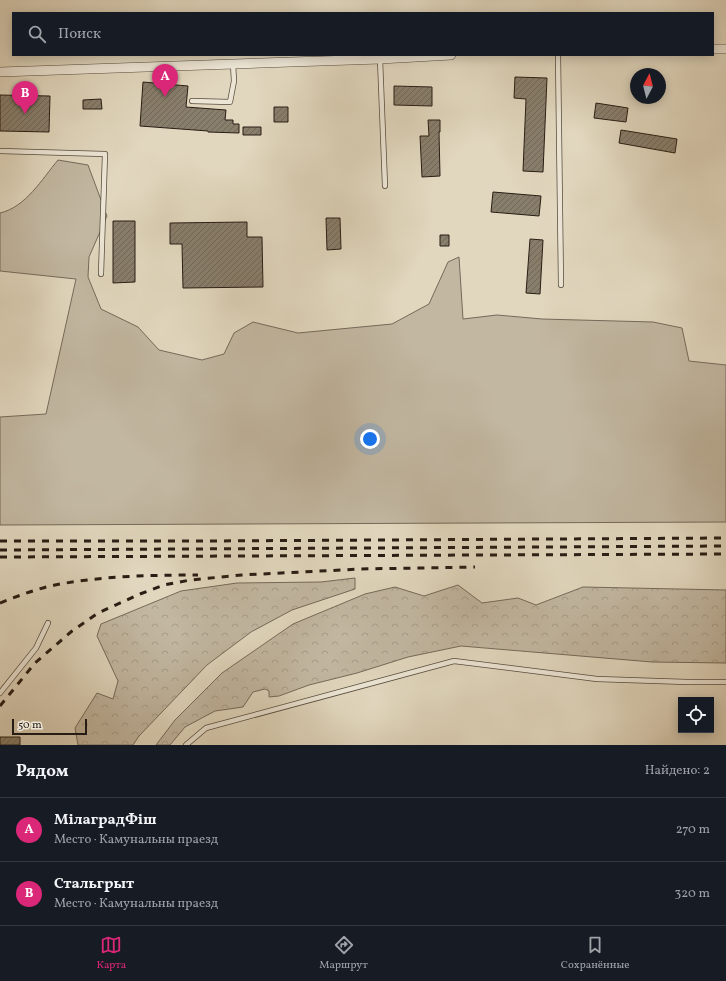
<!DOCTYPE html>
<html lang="ru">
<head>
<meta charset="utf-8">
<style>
  body { margin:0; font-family:Vollkorn,serif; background:#20242c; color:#f1f3f6 }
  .controls { position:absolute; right:12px; bottom:12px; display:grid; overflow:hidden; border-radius:0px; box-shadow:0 2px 10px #0003 }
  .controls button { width:36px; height:36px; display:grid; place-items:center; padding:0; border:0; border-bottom:1px solid #363941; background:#171b24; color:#f1f3f6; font:20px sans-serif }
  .compass { position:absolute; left:630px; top:68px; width:36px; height:36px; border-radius:50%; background:#171b24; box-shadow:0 2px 10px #0003; rotate:7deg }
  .scale { position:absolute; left:12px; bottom:10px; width:75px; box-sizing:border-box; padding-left:4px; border:2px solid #281d14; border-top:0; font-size:11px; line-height:14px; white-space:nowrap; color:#281d14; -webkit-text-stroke:3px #ece5d5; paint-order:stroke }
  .you { position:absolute; left:370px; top:439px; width:14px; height:14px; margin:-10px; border:3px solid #fff; border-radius:50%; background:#1a73e8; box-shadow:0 0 0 6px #1a73e833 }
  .badge { display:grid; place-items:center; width:26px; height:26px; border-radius:50%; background:#db2777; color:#fff; font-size:13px; font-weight:700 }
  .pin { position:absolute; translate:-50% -33px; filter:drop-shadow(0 1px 2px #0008) }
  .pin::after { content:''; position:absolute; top:21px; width:14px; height:12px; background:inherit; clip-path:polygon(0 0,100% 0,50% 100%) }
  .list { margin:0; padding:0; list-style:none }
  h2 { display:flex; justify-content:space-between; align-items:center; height:52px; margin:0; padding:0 16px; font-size:17px }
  h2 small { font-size:13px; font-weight:400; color:#9ea1a6 }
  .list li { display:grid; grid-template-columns:26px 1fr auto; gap:12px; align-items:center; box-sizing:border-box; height:64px; padding:0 16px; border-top:1px solid #363941 }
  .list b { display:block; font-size:15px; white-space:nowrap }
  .list p { margin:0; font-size:13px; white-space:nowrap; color:#9ea1a6 }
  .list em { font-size:13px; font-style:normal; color:#9ea1a6 }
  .icon { flex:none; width:22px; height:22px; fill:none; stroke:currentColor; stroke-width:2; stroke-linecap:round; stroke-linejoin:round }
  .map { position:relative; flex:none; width:726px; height:745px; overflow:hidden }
  .search { position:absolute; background:#171b24; box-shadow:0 2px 10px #0003; left:12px; right:12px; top:12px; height:44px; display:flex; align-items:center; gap:10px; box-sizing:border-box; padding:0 14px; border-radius:0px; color:#9ea1a6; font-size:15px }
  .sheet { height:180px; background:#171b24 }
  nav { display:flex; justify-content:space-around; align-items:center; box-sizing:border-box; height:56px; border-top:1px solid #363941; background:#171b24; font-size:11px; color:#9ea1a6 }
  nav a { display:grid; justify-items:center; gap:2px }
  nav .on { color:#db2777 }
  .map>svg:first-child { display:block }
</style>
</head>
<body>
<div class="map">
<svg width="726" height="745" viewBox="0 0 726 745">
  <defs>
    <pattern id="forest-crowns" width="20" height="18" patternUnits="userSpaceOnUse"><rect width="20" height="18" fill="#c2b7a1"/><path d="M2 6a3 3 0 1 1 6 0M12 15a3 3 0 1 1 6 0" fill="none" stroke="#a79d8a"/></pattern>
    <pattern id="building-hatch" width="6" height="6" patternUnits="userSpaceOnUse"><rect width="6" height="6" fill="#887e6c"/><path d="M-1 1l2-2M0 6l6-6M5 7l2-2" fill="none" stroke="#6f6758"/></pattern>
  </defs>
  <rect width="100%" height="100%" fill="#e1d7be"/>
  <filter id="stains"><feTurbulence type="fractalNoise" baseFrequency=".005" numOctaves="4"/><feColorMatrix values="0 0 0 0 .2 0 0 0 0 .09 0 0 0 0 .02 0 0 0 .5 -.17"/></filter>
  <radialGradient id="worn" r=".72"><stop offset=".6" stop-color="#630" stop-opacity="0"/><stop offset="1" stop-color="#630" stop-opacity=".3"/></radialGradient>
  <path fill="#c2b7a1" stroke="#756a5a" d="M 58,160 L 88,165 L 107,216 L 89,257 L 88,277 L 101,309 L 138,327 L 159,350 L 202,360 L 224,354 L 234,333 L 253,322 L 298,333 L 392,324 L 429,304 L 448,262 L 459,257 L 463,319 L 497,315 L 542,319 L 653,322 L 682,328 L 689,361 L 726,365 L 726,522 L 0,525 L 0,417 L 46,414 L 76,279 L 0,271 L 0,213 C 26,207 42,179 58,160 Z"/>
  <path fill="url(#forest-crowns)" stroke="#756a5a" d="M 355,578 L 355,589 L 292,610 L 251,632 L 207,665 L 139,736 L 133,745 L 78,745 L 75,728 L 97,693 L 113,699 L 118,681 L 97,636 L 101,624 L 181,591 L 237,583 L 321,582 Z
    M 458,585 L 482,603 L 518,598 L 536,605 L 583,587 L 726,590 L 726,663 L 652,662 L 461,646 L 408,657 L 357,673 L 309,685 L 279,696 L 269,697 L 269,691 L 265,689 L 253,692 L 243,707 L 215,711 L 185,727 L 170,745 L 156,745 L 175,720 L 222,673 L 293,624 L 365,594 L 395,587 L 424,596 Z"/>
  <path fill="url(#building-hatch)" stroke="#281d14" d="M 515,77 L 547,78 L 543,172 L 523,171 L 526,99 L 514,98 Z
    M 143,82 L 188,86 L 186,107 L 226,110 L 225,120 L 233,120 L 233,124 L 239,124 L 239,133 L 208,132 L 208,131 L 140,126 Z
    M 394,86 L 432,87 L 432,106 L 394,105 Z
    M 0,95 L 50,96 L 49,132 L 0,131 Z
    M 101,99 L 102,109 L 83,109 L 83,100 Z
    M 596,103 L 628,108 L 626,122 L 594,118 Z
    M 274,107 L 288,107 L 288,122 L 274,122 Z
    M 428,120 L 440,120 L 440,132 L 439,132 L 440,176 L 422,177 L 420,136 L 429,136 Z
    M 243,127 L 261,127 L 261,135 L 243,135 Z
    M 621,130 L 677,139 L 675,153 L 619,143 Z
    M 493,192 L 541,196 L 539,216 L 491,212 Z
    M 326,218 L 340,218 L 341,249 L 327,250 Z
    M 113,221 L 135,221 L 135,282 L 113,283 Z
    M 247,222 L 247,237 L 262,237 L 263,287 L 183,288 L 182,244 L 170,244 L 170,223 Z
    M 440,235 L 449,235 L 449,246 L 440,246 Z
    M 530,239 L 543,240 L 540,294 L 526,293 Z
    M 0,737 L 20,737 L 20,745 L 0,745 Z"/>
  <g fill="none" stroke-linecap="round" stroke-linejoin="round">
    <defs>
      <path id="service" d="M 558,55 L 561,285
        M 380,59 L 385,186
        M 192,101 L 230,102 L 234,81 L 233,64
        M 0,151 L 105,154 L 101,274
        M 0,693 L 36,648 L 48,623
        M 186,745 L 206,728 L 454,661 L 597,679 L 687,682 L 726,682"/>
      <path id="minor" d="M 713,49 L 726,49
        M 0,72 L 380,59 L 451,55"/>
    </defs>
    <use href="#service" stroke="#564c3e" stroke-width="6"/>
    <use href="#minor" stroke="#564c3e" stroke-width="10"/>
    <use href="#service" stroke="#ece5d5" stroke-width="4.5"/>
    <use href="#minor" stroke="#ece5d5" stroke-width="9"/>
    <path stroke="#281d14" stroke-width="3" stroke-dasharray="7 7" stroke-linecap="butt" d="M 0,541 L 207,541 L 726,538
      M 0,550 L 726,546
      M 0,557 L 726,554
      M 0,603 C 18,596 36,589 55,585 C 101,576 151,575 198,575
      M 0,706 L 35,663 L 72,631 L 98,613 L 140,594 L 164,585 L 190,580 L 242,575 L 361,569 L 475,567"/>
  </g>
  <rect width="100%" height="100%" filter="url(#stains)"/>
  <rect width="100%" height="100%" fill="url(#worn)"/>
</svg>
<div class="controls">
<button><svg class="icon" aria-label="locate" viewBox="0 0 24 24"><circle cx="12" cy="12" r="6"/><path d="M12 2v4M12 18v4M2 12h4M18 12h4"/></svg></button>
</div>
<svg class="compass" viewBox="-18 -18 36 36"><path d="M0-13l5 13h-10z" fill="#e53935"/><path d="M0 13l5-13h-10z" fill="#9ea1a6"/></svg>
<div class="scale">50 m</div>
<div class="you"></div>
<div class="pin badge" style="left:165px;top:97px">A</div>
<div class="pin badge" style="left:25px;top:114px">B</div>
<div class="search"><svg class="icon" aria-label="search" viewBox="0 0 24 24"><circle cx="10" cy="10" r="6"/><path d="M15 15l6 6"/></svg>Поиск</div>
</div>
<section class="sheet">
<h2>Рядом<small>Найдено: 2</small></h2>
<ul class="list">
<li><span class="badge">A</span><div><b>МілаградФіш</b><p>Место · Камунальны праезд</p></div><em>270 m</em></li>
<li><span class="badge">B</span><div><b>Стальгрыт</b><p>Место · Камунальны праезд</p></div><em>320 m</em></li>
</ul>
</section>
<nav>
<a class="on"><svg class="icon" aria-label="map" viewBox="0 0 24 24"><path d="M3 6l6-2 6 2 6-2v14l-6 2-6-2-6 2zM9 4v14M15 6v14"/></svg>Карта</a>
<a><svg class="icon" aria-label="directions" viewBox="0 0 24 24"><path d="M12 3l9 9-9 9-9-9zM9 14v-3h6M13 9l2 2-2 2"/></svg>Маршрут</a>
<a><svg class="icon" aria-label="saved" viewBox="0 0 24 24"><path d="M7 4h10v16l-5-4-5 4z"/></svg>Сохранённые</a>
</nav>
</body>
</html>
